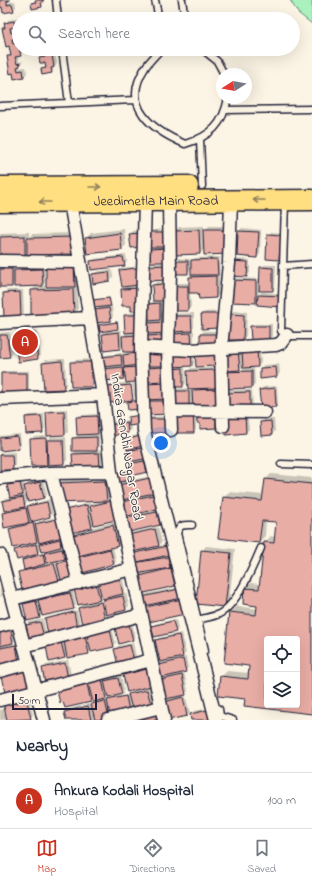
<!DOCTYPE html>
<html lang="en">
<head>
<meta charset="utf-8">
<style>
  body { margin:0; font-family:"Indie Flower",sans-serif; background:#f6f6f7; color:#1f2937 }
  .controls { position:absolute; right:12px; bottom:12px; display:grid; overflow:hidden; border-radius:4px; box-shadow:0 4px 16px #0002 }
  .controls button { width:36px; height:36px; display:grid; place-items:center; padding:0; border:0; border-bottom:1px solid #e0e1e3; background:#fff; color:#1f2937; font:20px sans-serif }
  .compass { position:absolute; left:216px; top:68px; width:36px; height:36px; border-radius:50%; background:#fff; box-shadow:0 4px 16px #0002; rotate:259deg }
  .scale { position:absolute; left:12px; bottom:10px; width:85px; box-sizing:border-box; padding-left:4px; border:2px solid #22223b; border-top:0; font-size:11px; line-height:14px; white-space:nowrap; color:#22223b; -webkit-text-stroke:3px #fcf5e5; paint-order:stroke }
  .you { position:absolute; left:161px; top:443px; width:14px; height:14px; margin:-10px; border:3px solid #fff; border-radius:50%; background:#1a73e8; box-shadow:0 0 0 6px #1a73e833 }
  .badge { display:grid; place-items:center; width:26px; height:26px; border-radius:50%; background:#c8321e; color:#fff; font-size:13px; font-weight:700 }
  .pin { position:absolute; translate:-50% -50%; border:2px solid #fff; box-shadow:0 1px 4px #0006 }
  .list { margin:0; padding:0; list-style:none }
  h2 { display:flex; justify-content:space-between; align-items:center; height:52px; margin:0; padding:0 16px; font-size:17px }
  h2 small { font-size:13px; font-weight:400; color:#747a83 }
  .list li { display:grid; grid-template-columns:26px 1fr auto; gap:12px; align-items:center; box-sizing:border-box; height:56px; padding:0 16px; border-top:1px solid #e0e1e3 }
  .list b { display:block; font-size:15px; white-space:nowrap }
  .list p { margin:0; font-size:13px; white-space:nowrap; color:#747a83 }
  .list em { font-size:13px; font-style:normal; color:#747a83 }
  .icon { flex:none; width:22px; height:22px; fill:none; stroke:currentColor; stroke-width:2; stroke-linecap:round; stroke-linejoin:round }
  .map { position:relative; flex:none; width:312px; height:720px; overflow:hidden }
  .search { position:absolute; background:#fff; box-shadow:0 4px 16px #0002; left:12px; right:12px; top:12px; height:44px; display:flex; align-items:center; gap:10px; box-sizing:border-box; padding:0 14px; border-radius:22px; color:#747a83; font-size:15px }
  .sheet { height:108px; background:#fff }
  nav { display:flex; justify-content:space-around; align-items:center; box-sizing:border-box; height:56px; border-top:1px solid #e0e1e3; background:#fff; font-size:11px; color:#747a83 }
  nav a { display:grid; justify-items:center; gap:2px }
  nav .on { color:#c8321e }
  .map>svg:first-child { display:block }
</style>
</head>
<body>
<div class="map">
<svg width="312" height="720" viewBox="0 0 312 720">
  <rect width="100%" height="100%" fill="#fcf5e5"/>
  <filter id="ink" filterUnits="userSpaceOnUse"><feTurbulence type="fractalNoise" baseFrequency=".025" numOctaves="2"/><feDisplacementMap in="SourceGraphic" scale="8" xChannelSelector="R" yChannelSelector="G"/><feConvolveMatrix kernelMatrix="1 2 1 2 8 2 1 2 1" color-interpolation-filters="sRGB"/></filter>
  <g filter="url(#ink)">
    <path fill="#aaf1bd" stroke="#668a7c" d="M 290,0 L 312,0 L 312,24 L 298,13 Z"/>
    <path fill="#0003" fill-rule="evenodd" d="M 0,0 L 9,0 L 10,2 L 15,1 L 16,7 L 13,10 L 3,6 Z
      M 35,0 L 44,0 L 44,3 L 41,6 L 32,3 Z
      M 46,14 L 47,19 L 34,19 L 37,16 Z
      M 17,19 L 18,23 L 13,26 L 14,31 L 19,30 L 19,35 L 15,37 L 15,42 L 19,41 L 19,49 L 22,49 L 23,52 L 18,55 L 19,62 L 23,61 L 20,65 L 20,68 L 26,67 L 27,73 L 24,76 L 15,78 L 8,57 L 11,54 L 9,45 L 3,29 L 8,20 Z
      M 39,49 L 54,49 L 57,63 L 52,72 L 43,73 L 42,69 L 47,66 L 46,61 L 40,58 L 46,55 L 45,50 Z
      M 204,226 L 204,231 L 209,226 L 232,226 L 200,253 L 175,231 L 179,227 Z
      M 242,228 L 261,230 L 260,254 L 257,257 L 239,231 Z
      M 124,229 L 126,245 L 122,249 L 86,238 L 91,233 Z
      M 167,229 L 170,258 L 151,249 L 154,246 L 150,233 L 153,230 Z
      M 144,230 L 145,243 L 130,234 L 133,231 Z
      M 29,232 L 29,237 L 32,234 L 77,233 L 73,253 L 0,256 L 0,233 Z
      M 271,232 L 284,233 L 282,256 L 279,259 L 268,235 Z
      M 126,255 L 127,262 L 124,265 L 91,262 L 94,259 Z
      M 220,257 L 219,294 L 216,297 L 199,292 L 190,292 L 191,307 L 188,310 L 175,286 L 178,283 L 190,283 L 192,268 L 187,273 L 173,261 L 176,258 L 190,259 L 190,262 L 195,258 Z
      M 235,259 L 250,260 L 250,273 L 247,276 L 231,275 Z
      M 152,263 L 169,263 L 169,276 L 149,266 Z
      M 77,264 L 77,283 L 75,285 L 77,285 L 78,310 L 74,314 L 32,290 L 37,285 L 15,282 L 12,286 L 0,286 L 0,267 L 14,266 L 14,271 L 18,268 L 45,267 L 45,282 L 42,286 L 47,286 Z
      M 264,265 L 276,265 L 275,287 L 272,290 L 259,290 L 258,296 L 262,292 L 283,294 L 282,303 L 259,299 L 255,302 L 232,281 L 235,278 L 260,279 L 261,268 Z
      M 139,266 L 141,281 L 136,286 L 143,286 L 132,305 L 122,290 L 126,286 L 120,271 L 123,268 Z
      M 112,269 L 113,277 L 110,280 L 94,283 L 93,274 L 96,272 Z
      M 156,282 L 167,282 L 162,300 L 163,316 L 159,320 L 168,320 L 169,340 L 148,336 L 152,333 L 149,323 L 152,320 L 149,304 L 154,301 L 153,285 Z
      M 7,290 L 23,290 L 24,314 L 21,317 L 4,293 Z
      M 110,297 L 111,304 L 109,306 L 112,306 L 113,317 L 110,320 L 96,310 L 100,307 L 94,301 Z
      M 220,311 L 221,324 L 202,314 L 205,312 Z
      M 233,311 L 247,312 L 246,336 L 243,339 L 230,314 Z
      M 138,312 L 139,328 L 134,333 L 140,333 L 141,348 L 134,381 L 135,396 L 134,398 L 132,380 L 130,380 L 132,398 L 134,398 L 131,401 L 142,400 L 128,402 L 131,399 L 107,387 L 110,384 L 127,383 L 126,376 L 123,378 L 104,370 L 108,366 L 103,358 L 105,355 L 123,353 L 124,355 L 127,351 L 124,344 L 120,348 L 103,334 L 108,330 L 100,325 L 118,321 L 119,327 L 112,329 L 112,331 L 121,330 L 122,338 L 128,331 L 125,316 L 128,313 ZM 125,361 L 125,365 L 120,365 Z
      M 194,313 L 194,327 L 191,331 L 194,331 L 194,343 L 191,346 L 171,347 L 174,314 Z
      M 254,324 L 272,324 L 272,336 L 269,339 L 251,327 Z
      M 37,330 L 41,356 L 38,358 L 15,336 L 18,333 Z
      M 204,331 L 219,331 L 218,362 L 215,365 L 201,348 L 201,334 Z
      M 10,332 L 12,353 L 9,356 L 0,357 L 0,333 Z
      M 260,346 L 261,363 L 258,366 L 254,367 L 255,384 L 252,387 L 225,388 L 225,351 ZM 244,365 L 244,369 L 239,369 Z
      M 168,347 L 169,381 L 171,411 L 147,402 L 151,398 L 146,398 L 147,368 Z
      M 194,349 L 194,363 L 191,365 L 185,366 L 186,383 L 183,386 L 173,386 L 173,350 Z
      M 65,359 L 66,385 L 63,388 L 43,363 L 46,360 Z
      M 94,359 L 94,383 L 91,386 L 71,363 L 74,360 Z
      M 279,364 L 280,373 L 277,376 L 261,368 L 264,365 Z
      M 191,368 L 218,368 L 218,384 L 215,387 L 220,387 L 219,424 L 216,427 L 196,422 L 196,429 L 194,432 L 173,432 L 194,409 L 194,403 L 189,407 L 173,392 L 176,389 L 189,388 L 188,371 ZM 191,387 L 196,387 L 192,392 Z
      M 5,371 L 29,371 L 29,390 L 26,393 L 2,373 Z
      M 277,386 L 278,403 L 276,406 L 260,390 L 263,387 Z
      M 229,390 L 252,390 L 253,405 L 250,408 L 226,393 Z
      M 67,409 L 68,432 L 65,434 L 47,412 L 50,410 Z
      M 247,412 L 249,429 L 246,432 L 225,416 Z
      M 44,414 L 45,429 L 42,432 L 26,418 L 29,415 Z
      M 100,414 L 101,430 L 96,435 L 99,435 L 99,447 L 95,451 L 102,450 L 102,463 L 99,466 L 73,454 L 77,450 L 73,438 L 78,435 L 77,418 L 80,415 Z
      M 141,415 L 130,425 L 131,430 L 128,432 L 110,425 L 113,422 L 129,420 L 130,417 Z
      M 168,416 L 168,429 L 165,432 L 146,432 L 149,417 Z
      M 264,419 L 274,419 L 275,431 L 272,434 L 261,422 Z
      M 20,434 L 21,445 L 18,448 L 0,450 L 0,436 Z
      M 143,434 L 145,442 L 140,447 L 145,446 L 147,455 L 143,459 L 147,458 L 150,468 L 147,471 L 130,464 L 134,460 L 128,451 L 132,447 L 126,440 L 129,437 Z
      M 48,436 L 48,440 L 51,437 L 66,437 L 67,460 L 64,463 L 49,462 L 46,465 L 31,440 L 34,437 Z
      M 15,452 L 15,466 L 12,469 L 0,469 L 0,453 Z
      M 129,470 L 129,479 L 116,473 Z
      M 271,474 L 312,478 L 312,713 L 246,706 L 246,698 L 221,677 L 227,671 L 249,673 L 250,665 L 225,662 L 230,612 L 236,606 L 258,609 L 258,605 L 245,588 L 251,583 L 260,584 L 265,542 L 271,536 L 275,537 L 277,521 L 266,520 L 265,536 L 259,542 L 224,498 L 229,492 L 264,495 L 266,479 ZM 267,639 L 297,639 L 297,705 L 267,705 Z
      M 157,475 L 162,521 L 159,524 L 127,519 L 132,514 L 122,502 L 126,498 L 119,485 L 122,482 Z
      M 110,477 L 111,495 L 105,501 L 114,499 L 91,528 L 117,521 L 122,541 L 118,545 L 113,547 L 116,561 L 114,564 L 76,559 L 79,556 L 74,535 L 79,530 L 67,511 L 69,508 L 90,503 L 91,506 L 94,503 L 103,501 L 59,484 L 64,479 Z
      M 23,480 L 24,487 L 28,483 L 43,480 L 47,495 L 44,497 L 28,501 L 24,507 L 50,499 L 53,513 L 50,516 L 35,520 L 36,524 L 39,521 L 64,516 L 64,543 L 59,548 L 65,546 L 67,555 L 62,561 L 72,558 L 58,580 L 20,573 L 25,568 L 23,560 L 26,556 L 15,551 L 24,546 L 10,529 L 14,525 L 3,513 L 7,509 L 3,501 L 6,498 L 11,497 L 9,486 L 11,483 ZM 26,491 L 27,494 L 21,495 ZM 39,539 L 44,540 L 39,545 L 39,542 L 35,543 ZM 41,549 L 50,549 L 46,553 L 37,554 ZM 64,558 L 59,563 L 59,559 Z
      M 158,527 L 162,542 L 157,546 L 170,544 L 170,554 L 179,581 L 174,585 L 137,577 L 142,572 L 135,564 L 138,561 L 136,554 L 140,549 L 130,536 L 132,533 Z
      M 206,546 L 235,549 L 229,602 L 225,606 L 202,551 Z
      M 122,575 L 125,590 L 121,594 L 126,593 L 129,606 L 126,609 L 107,614 L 104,618 L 79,608 L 85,602 L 75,590 ZM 102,596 L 108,596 L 105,600 L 97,602 Z
      M 2,583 L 5,593 L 0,597 L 0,584 Z
      M 181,587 L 188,610 L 147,608 L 151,604 L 143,597 L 146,594 Z
      M 73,590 L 76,605 L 73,608 L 42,614 L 39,617 L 24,605 L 27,602 L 39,599 L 39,601 L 42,597 Z
      M 77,610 L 80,624 L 77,627 L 46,619 L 49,617 Z
      M 43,619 L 46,633 L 43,636 L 27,625 L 30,622 Z
      M 176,619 L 178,629 L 175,631 L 152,627 L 155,624 Z
      M 132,622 L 135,636 L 132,639 L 116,628 L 119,625 Z
      M 13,624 L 16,639 L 11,644 L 19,643 L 22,658 L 19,661 L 0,664 L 0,626 Z
      M 112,628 L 116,643 L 113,646 L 91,650 L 88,653 L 68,654 L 65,657 L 47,646 Z
      M 181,633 L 186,653 L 180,658 L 186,657 L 188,668 L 184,672 L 188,691 L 185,694 L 190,713 L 187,716 L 165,702 L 169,697 L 162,680 L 167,675 L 156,666 L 161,662 L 156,641 L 159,638 Z
      M 133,643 L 136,657 L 133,660 L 115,649 L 118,646 Z
      M 68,660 L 71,675 L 68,678 L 43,668 L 46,665 Z
      M 150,667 L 150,686 L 153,701 L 150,704 L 96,720 L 95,717 L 93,720 L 67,720 L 65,712 L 68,709 L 90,704 L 91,706 L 97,700 L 93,699 L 90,701 L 58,692 L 61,689 L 90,683 L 92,680 L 105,677 L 105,681 L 108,678 L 121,675 L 124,690 L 119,696 L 129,695 L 135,689 L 124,675 L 127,672 ZM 108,695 L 113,695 L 108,700 L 104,699 Z
      M 28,695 L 33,715 L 30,718 L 0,720 L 0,710 L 5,709 Z
      M 211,708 L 213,718 L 193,720 L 191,714 L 194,711 Z"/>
    <path fill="#e8ada5" stroke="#22223b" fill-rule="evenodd" d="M 0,0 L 10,0 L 7,1 L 7,5 L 12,4 L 14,11 L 3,13 L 2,7 L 0,8 Z
      M 35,0 L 44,0 L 41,2 L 42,7 L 32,9 L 31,3 L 36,2 Z
      M 43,16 L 43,19 L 33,19 L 33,18 Z
      M 14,21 L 15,27 L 10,28 L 11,33 L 16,32 L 17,38 L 12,39 L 13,44 L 18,43 L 21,56 L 15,57 L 17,64 L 20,63 L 20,66 L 17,67 L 18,71 L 23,70 L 24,77 L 14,79 L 13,73 L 10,74 L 7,56 L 11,56 L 9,46 L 6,47 L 2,28 L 5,28 L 4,23 Z
      M 38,49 L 51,49 L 54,67 L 51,68 L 52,73 L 42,75 L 41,69 L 46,68 L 45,63 L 40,63 L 39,58 L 45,57 L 44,51 L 38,52 Z
      M 199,230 L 200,254 L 175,255 L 174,231 Z
      M 203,230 L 228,230 L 229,254 L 204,255 Z
      M 238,231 L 259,232 L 257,258 L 237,256 Z
      M 149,232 L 164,232 L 165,247 L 150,247 Z
      M 120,233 L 122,250 L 87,254 L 85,238 Z
      M 141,233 L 143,247 L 131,248 L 129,234 Z
      M 267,234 L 281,235 L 279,260 L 266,259 Z
      M 25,236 L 25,257 L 0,257 L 0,237 Z
      M 73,237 L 74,254 L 27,255 L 27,238 Z
      M 167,248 L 167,262 L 150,262 L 150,249 Z
      M 123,257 L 125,266 L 91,270 L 90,261 Z
      M 217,259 L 218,275 L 191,275 L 191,260 Z
      M 172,261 L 188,261 L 188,274 L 172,274 Z
      M 231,261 L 248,262 L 247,277 L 230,276 Z
      M 166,265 L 167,280 L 148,281 L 148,266 Z
      M 74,266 L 75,287 L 46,287 L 46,267 Z
      M 260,267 L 273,268 L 273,291 L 259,291 Z
      M 137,268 L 139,285 L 122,287 L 119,270 Z
      M 0,269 L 12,269 L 12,287 L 0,287 Z
      M 42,269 L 43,286 L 14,287 L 14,270 Z
      M 109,272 L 110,281 L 93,284 L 92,274 Z
      M 216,276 L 216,298 L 199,299 L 198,293 L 189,293 L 189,277 Z
      M 231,280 L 256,281 L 256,303 L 230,302 Z
      M 165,284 L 165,301 L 153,301 L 152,285 Z
      M 174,286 L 188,286 L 188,311 L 175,311 Z
      M 141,288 L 142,310 L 131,311 L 131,306 L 122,306 L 121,289 Z
      M 73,289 L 74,315 L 31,317 L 31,290 Z
      M 20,292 L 21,318 L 4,318 L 3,293 Z
      M 258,295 L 281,296 L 280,307 L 257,305 Z
      M 109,298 L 111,306 L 94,308 L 92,300 Z
      M 160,303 L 160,320 L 149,321 L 148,304 Z
      M 109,308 L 111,321 L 97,323 L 95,310 Z
      M 201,314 L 218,314 L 218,328 L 202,329 Z
      M 229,314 L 244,315 L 243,340 L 228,340 Z
      M 124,315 L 136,315 L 137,332 L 125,333 Z
      M 171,316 L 191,316 L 192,331 L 171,332 Z
      M 117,322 L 118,329 L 100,332 L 99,325 Z
      M 165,322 L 166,333 L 148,334 L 148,323 Z
      M 250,326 L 269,326 L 269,340 L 251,340 Z
      M 34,332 L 38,359 L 18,362 L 14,335 Z
      M 119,332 L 120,349 L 104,351 L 102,334 Z
      M 191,333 L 192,347 L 170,348 L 170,334 Z
      M 200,334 L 216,334 L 216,347 L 200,347 Z
      M 0,335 L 7,335 L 10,357 L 0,358 Z
      M 137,335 L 138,352 L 123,352 L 122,336 Z
      M 166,335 L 166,344 L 147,345 L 147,336 Z
      M 257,348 L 258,367 L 243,368 L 242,350 Z
      M 165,349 L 166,366 L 145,366 L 144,350 Z
      M 215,350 L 215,366 L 196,367 L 195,351 Z
      M 238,350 L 240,370 L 226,371 L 224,351 Z
      M 169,352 L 191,352 L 192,366 L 170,367 Z
      M 136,353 L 138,365 L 124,367 L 123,355 Z
      M 121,355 L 122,365 L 103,367 L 101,357 Z
      M 62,361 L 64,389 L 44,390 L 42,363 Z
      M 70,362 L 91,362 L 92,387 L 71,387 Z
      M 123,367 L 124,379 L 104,381 L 103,369 Z
      M 139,367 L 141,381 L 126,383 L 124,368 Z
      M 163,367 L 164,381 L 146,382 L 146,368 Z
      M 276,367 L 277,377 L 260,379 L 260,368 Z
      M 183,368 L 183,387 L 172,387 L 171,369 Z
      M 215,370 L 216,388 L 188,389 L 187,371 Z
      M 252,371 L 252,388 L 225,389 L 224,372 Z
      M 1,373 L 27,373 L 27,394 L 1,394 Z
      M 167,383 L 167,399 L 145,400 L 145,384 Z
      M 131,385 L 133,400 L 108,403 L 106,387 Z
      M 275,388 L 276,407 L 261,408 L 259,390 Z
      M 217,389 L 218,408 L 193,409 L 192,390 Z
      M 172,391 L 189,391 L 189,408 L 173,409 Z
      M 250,392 L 250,409 L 226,410 L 225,393 Z
      M 141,400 L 142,409 L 128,410 L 127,402 Z
      M 146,401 L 168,401 L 168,414 L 147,415 Z
      M 64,411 L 65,435 L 47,436 L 46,412 Z
      M 193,411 L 194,433 L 172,433 L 172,412 Z
      M 216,413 L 216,428 L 200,429 L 200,423 L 197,423 L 197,414 Z
      M 245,414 L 246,433 L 226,435 L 224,415 Z
      M 141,415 L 142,424 L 129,426 L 128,417 Z
      M 41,416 L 43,433 L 26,434 L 25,417 Z
      M 97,416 L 98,434 L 77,435 L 76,417 Z
      M 145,419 L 165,419 L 165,433 L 145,433 Z
      M 271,421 L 272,435 L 261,436 L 260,422 Z
      M 127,422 L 128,433 L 110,436 L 109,425 Z
      M 17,436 L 19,449 L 0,451 L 0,438 Z
      M 140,436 L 142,446 L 127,450 L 125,440 Z
      M 97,437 L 97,451 L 72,451 L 72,438 Z
      M 46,438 L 47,466 L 31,466 L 30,439 Z
      M 47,440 L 63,440 L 64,464 L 48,465 Z
      M 142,448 L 144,459 L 129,462 L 127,451 Z
      M 99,453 L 100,467 L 73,467 L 72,454 Z
      M 0,455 L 12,455 L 13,470 L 0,470 Z
      M 144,461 L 147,472 L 131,476 L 129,464 Z
      M 128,471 L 130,480 L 115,483 L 114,474 Z
      M 154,477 L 158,492 L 122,500 L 118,485 Z
      M 265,479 L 312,484 L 312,714 L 244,706 L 245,699 L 218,696 L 220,676 L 248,679 L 249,666 L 224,663 L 229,612 L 256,615 L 257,606 L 243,604 L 244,588 L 259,589 L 264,542 L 274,543 L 276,522 L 262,521 L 259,543 L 218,538 L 223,497 L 262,501 ZM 267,639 L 297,639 L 297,705 L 267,705 Z
      M 105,481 L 107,501 L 59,503 L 58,483 Z
      M 40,482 L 44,498 L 28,502 L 24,486 Z
      M 20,483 L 23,495 L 10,498 L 7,485 Z
      M 158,494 L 161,508 L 124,517 L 121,502 Z
      M 23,497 L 25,507 L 4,511 L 2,501 Z
      M 111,501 L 116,520 L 94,525 L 90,506 Z
      M 47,502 L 50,517 L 31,522 L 27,506 Z
      M 87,505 L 92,528 L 71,533 L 65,510 Z
      M 26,508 L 29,523 L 4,528 L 2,513 Z
      M 157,512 L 160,525 L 129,532 L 126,518 Z
      M 61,518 L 66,536 L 39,543 L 35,524 Z
      M 33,523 L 37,542 L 13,548 L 9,529 Z
      M 113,525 L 118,546 L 78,556 L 73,535 Z
      M 155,529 L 159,546 L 132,552 L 128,535 Z
      M 60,539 L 61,547 L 41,552 L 39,544 Z
      M 36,544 L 38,554 L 17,560 L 14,550 Z
      M 167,546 L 169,555 L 137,562 L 135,553 Z
      M 62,549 L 65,559 L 47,563 L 44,553 Z
      M 110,549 L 114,564 L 79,574 L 75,558 Z
      M 201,550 L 231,553 L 225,607 L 196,604 Z
      M 43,554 L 45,564 L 24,570 L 22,560 Z
      M 168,557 L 170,568 L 136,574 L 134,563 Z
      M 70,560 L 74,578 L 61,580 L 57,563 Z
      M 54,564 L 59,581 L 22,590 L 18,572 Z
      M 171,568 L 175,586 L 140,594 L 136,577 Z
      M 119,577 L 123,594 L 102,599 L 98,582 Z
      M 96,584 L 100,600 L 78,605 L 74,589 Z
      M 179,589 L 181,598 L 144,606 L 142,597 Z
      M 70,593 L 74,609 L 42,616 L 38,600 Z
      M 123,596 L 126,610 L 106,615 L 103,600 Z
      M 182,599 L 185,614 L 149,622 L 146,607 Z
      M 36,601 L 40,618 L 27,621 L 23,604 Z
      M 101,602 L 105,619 L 82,624 L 78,608 Z
      M 74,612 L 77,628 L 48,634 L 45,619 Z
      M 173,621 L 176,632 L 154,637 L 151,626 Z
      M 40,622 L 44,637 L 29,640 L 26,625 Z
      M 129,625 L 133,640 L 119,644 L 115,628 Z
      M 10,626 L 13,643 L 0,646 L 0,628 Z
      M 110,630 L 114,647 L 91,652 L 87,635 Z
      M 179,635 L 183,657 L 160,662 L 155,640 Z
      M 85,636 L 89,654 L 67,658 L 64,641 Z
      M 61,642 L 65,658 L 49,662 L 46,646 Z
      M 16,645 L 19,662 L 0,665 L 0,648 Z
      M 130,645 L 134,661 L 118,665 L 114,649 Z
      M 183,659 L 186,672 L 157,679 L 155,666 Z
      M 65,663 L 68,679 L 45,683 L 42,668 Z
      M 147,669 L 151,686 L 127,692 L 123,675 Z
      M 27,670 L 32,689 L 6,696 L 1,677 Z
      M 182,675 L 186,695 L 165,699 L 161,680 Z
      M 118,678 L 122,694 L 108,698 L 104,681 Z
      M 102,680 L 106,699 L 93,702 L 88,683 Z
      M 87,684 L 91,702 L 65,708 L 63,702 L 60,703 L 57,691 Z
      M 147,690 L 151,704 L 132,709 L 128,694 Z
      M 126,696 L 129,711 L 110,716 L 107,700 Z
      M 26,697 L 31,719 L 7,720 L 3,702 Z
      M 183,697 L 187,716 L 168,720 L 164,702 Z
      M 105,701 L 109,718 L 95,720 L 91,704 Z
      M 88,706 L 91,720 L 66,720 L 64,712 Z
      M 208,710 L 211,720 L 191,720 L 190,714 Z
      M 159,713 L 161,720 L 143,720 L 143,717 Z"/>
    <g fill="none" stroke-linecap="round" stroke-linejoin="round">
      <defs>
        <path id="service" d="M 56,0 L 58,19
          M 155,0 L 159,19
          M 182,0 L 185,19
          M 62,49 L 69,103
          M 161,49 C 156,55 149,61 145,68 C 120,106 152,130 185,144 C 211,136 223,125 228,98
          M 202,49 L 217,61 L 224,74
          M 0,106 L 135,100
          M 225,110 L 312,109
          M 200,139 L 202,186
          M 285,203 L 281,331 L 288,336 L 312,336
          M 283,266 L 312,264
          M 281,464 L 312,465
          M 192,525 C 183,525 180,524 177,533 L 205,650
          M 197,620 C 204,618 212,617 219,614 C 237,605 253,567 261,548
          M 219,709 L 220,716 L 233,720"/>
        <path id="minor" d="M 169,200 L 170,272 L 168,349 L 171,430
          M 145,201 L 141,347 L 144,431 L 216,720
          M 70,202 L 103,395 L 111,472 L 164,720
          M 0,261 L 80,262
          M 0,323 L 89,318
          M 141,347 L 191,350 L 276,345 L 281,343 L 287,335
          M 0,399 L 103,395
          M 170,411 L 265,412
          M 223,426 L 221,349 L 229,263 L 231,200
          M 51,473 L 79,583
          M 0,478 L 51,473 L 111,472
          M 0,555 L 44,720
          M 12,599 L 132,569
          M 0,626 L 19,621
          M 24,646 L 141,615
          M 0,671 L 29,663
          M 0,700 L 151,660
          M 108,720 L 161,707"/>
        <g id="primary">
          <path d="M 0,187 L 188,186"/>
          <path id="s1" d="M 0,202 L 312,200"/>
        </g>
      </defs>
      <use href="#service" stroke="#22223b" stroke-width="9"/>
      <use href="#minor" stroke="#22223b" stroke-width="15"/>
      <use href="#primary" stroke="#22223b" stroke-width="23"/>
      <use href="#service" stroke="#fcf5e5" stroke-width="6"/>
      <use href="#minor" stroke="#fcf5e5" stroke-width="12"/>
      <use href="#primary" stroke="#ffdf80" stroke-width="20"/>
    </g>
    <defs><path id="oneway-shaft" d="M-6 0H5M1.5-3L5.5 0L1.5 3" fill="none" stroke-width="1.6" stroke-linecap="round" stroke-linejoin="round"/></defs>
    <g stroke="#90805e">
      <use href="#oneway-shaft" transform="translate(95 187)"/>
      <use href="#oneway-shaft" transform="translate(259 200) rotate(180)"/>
      <use href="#oneway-shaft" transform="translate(45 202) rotate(180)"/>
    </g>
  </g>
  <g text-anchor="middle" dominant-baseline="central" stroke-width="3" stroke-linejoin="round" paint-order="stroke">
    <g font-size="14" fill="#22223b" stroke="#fcf5e5">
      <text stroke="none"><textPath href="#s1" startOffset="156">Jeedimetla Main Road</textPath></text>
      <text transform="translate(126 447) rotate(81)">Indira Gandhi Nagar Road</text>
    </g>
  </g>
</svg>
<div class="controls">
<button><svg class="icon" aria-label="locate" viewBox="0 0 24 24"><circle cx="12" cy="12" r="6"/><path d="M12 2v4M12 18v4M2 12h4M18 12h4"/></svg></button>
<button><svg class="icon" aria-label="layers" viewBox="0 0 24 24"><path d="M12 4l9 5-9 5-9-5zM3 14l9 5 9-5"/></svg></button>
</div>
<svg class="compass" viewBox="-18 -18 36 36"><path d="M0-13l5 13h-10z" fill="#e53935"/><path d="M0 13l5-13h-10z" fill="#747a83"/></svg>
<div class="scale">50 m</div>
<div class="you"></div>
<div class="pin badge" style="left:25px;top:342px">A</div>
<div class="search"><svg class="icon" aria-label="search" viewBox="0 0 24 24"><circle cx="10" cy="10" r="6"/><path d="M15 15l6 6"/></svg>Search here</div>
</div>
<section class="sheet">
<h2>Nearby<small></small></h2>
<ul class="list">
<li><span class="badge">A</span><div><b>Ankura Kodali Hospital</b><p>Hospital</p></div><em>100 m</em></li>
</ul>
</section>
<nav>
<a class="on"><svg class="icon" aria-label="map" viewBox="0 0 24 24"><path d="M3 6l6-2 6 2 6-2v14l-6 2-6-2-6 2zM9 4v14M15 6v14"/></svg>Map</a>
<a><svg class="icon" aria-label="directions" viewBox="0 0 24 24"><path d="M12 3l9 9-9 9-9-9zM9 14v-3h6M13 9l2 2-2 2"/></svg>Directions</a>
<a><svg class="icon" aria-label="saved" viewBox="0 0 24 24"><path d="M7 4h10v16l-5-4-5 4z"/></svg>Saved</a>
</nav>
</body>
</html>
